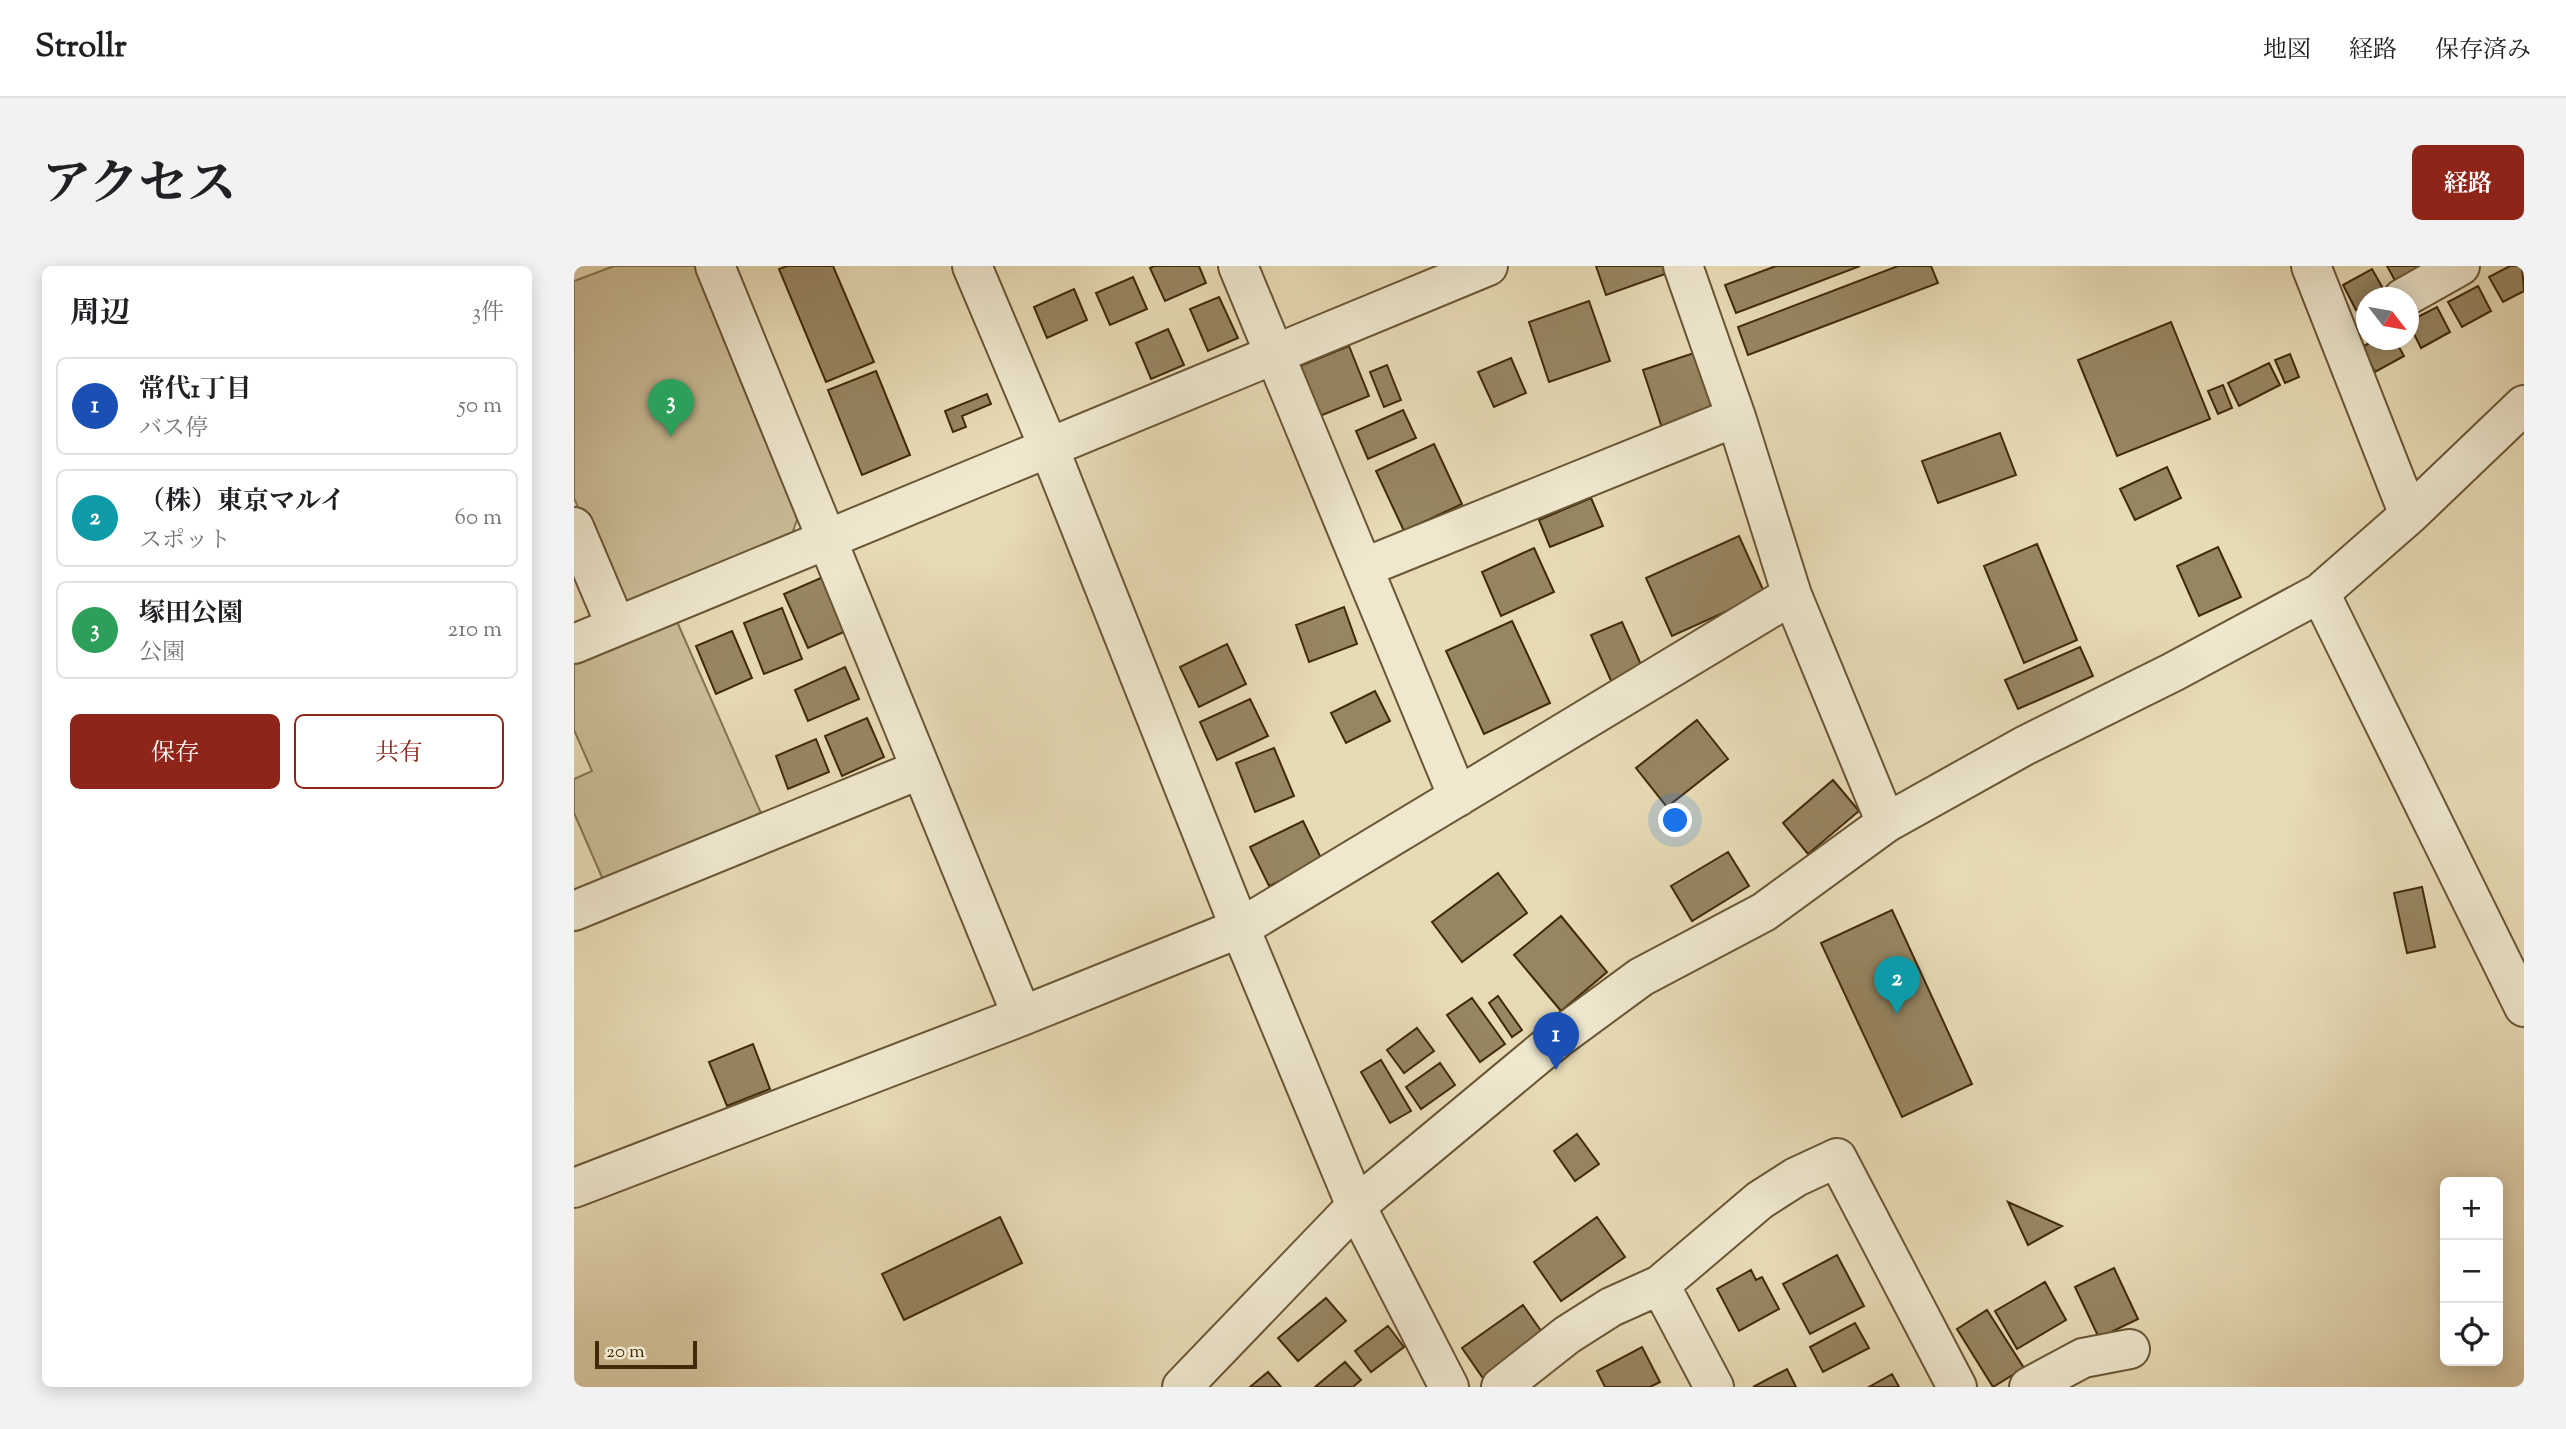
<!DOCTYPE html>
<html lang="ja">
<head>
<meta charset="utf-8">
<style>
  body { margin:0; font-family:"Sorts Mill Goudy","Noto Serif JP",serif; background:#f2f2f2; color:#202124 }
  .controls { position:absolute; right:21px; bottom:21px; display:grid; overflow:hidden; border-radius:10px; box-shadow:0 4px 18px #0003 }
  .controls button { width:63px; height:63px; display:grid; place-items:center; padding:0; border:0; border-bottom:2px solid #e0e0e0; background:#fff; color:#202124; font:35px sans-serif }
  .compass { position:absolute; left:1782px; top:21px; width:63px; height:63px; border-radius:50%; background:#fff; box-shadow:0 4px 18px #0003; rotate:121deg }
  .scale { position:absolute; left:21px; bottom:18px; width:102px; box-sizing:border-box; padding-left:7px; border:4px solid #412a09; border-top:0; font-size:19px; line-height:24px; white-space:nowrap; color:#412a09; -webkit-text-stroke:5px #efe8cf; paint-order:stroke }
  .you { position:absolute; left:1102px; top:555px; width:24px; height:24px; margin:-18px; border:5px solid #fff; border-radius:50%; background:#1a73e8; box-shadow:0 0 0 10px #1a73e833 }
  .badge { display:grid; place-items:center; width:46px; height:46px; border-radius:50%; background:#8f2418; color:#fff; font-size:23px; font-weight:700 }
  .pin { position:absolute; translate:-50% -58px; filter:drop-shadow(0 2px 4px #0008) }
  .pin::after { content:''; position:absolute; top:37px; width:24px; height:21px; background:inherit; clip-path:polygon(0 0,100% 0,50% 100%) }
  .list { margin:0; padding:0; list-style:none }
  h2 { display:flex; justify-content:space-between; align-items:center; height:91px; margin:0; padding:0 28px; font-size:30px }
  h2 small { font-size:23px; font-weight:400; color:#757577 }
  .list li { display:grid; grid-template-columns:46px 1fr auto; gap:21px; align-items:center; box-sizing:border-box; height:98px; margin:0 14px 14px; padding:0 14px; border:2px solid #e0e0e0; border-radius:10px }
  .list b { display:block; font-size:26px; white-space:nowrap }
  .list p { margin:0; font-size:23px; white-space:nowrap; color:#757577 }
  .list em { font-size:23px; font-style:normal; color:#757577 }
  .actions { display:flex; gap:14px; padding:21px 28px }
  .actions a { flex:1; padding:16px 0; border:2px solid #8f2418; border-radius:10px; text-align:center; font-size:24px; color:#8f2418 }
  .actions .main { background:#8f2418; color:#fff }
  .icon { flex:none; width:38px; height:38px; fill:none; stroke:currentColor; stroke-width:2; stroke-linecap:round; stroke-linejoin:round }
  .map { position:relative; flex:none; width:1950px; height:1121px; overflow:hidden; border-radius:10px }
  header { display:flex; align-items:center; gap:42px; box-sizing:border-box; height:98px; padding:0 35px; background:#fff; border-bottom:2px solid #e0e0e0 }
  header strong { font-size:33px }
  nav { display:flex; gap:38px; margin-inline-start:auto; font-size:24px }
  .intro { display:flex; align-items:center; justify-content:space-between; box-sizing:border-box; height:168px; padding:0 42px }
  h1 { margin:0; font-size:49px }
  .button { padding:18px 32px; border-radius:10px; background:#8f2418; color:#fff; font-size:24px; font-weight:700 }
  main { display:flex; gap:42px; padding:0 42px }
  aside { flex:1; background:#fff; border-radius:10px; box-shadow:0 4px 18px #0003 }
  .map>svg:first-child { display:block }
</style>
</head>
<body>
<header>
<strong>Strollr</strong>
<nav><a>地図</a><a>経路</a><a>保存済み</a></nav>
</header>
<div class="intro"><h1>アクセス</h1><a class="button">経路</a></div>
<main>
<aside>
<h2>周辺<small>3件</small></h2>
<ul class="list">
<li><span class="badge" style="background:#1a4fb4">1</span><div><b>常代1丁目</b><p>バス停</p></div><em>50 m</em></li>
<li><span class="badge" style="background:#0f9aa8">2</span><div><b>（株）東京マルイ</b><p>スポット</p></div><em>60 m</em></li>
<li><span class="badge" style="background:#2e9e5b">3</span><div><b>塚田公園</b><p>公園</p></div><em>210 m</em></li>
</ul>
<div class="actions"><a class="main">保存</a><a>共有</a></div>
</aside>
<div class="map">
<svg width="1950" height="1121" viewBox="0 0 1950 1121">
  <rect width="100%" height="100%" fill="#e7dbb5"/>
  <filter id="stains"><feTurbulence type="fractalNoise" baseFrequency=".00286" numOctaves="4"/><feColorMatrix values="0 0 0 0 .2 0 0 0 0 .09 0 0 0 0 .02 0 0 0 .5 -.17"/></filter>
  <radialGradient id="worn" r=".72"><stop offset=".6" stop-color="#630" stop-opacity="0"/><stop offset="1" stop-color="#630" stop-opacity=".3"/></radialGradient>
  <path fill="#cbbd98" stroke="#867450" stroke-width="2" d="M 40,0 L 122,0 L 226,245 L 217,271 L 56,336 L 44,333 L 0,232 L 0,15 Z
    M 101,351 L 187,547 L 30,616 L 0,547 L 0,513 L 18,505 L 0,464 L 0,396 Z"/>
  <path fill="#978662" stroke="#412a09" stroke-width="2" d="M 213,0 L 259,0 L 300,96 L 252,116 L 205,3 Z
    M 580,0 L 625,0 L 632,17 L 591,35 L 576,2 Z
    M 1022,0 L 1091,0 L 1094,7 L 1032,29 Z
    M 1202,0 L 1286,0 L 1162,47 L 1151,19 Z
    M 1324,0 L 1357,0 L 1364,17 L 1174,89 L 1164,61 Z
    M 1813,0 L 1851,0 L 1824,20 Z
    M 1936,0 L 1948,0 L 1950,25 L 1929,36 L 1915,11 Z
    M 1798,3 L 1812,28 L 1806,32 L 1792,32 L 1792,38 L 1782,44 L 1769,19 Z
    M 559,11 L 573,43 L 536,59 L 522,27 Z
    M 1904,20 L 1917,45 L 1888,61 L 1874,36 Z
    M 500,23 L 513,54 L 473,72 L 460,41 Z
    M 645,31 L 664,72 L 634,85 L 616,43 Z
    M 1015,35 L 1036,95 L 975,116 L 955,56 Z
    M 1863,41 L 1876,66 L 1847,82 L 1834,56 Z
    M 1597,56 L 1636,153 L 1543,190 L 1504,94 Z
    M 594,63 L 610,99 L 577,113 L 562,77 Z
    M 1801,74 L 1821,74 L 1830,90 L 1801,106 L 1788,81 Z
    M 775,80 L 795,130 L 746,150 L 726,100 Z
    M 1129,84 L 1150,143 L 1089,165 L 1069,104 Z
    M 1716,88 L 1725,111 L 1711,117 L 1701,94 Z
    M 937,92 L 952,127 L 920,141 L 904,106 Z
    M 1695,97 L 1706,119 L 1665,140 L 1654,117 Z
    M 813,99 L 827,134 L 810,141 L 796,106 Z
    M 302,105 L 336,189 L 288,209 L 254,124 Z
    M 1649,119 L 1658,142 L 1644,148 L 1634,125 Z
    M 413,128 L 417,138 L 388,150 L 392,161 L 379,166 L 371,145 Z
    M 829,144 L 842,172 L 794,193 L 782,165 Z
    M 1426,167 L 1442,209 L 1364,237 L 1348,195 Z
    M 860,178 L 888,238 L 830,265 L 802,205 Z
    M 1593,201 L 1607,232 L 1561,254 L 1546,223 Z
    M 1017,232 L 1029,260 L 976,281 L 965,254 Z
    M 1165,270 L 1191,328 L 1098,370 L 1072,312 Z
    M 1463,278 L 1503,374 L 1450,397 L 1410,300 Z
    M 1644,281 L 1667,331 L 1625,350 L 1603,300 Z
    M 960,282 L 980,326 L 927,350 L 908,306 Z
    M 249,311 L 272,365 L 234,382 L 210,328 Z
    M 770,341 L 783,378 L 735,396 L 722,359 Z
    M 208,342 L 228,393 L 190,408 L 170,357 Z
    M 938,355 L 976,437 L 910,468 L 872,385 Z
    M 1048,356 L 1069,403 L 1038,417 L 1017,369 Z
    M 158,365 L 178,412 L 142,428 L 122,380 Z
    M 653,378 L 672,418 L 625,441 L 606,401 Z
    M 1506,381 L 1519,410 L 1444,443 L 1431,414 Z
    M 271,401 L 285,433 L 234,455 L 221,424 Z
    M 801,425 L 816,455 L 772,477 L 757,447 Z
    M 676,433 L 694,470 L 643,494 L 626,456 Z
    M 293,452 L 310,491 L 268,510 L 251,470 Z
    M 1123,454 L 1154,493 L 1093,541 L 1062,502 Z
    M 242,473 L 255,506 L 214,523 L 202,490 Z
    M 700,482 L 720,530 L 681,546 L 662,497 Z
    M 1259,514 L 1285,545 L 1234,588 L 1209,557 Z
    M 729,555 L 748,594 L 695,620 L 676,581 Z
    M 1154,586 L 1175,620 L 1118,655 L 1097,620 Z
    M 924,607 L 953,647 L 888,696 L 858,656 Z
    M 1848,621 L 1861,681 L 1833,687 L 1820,627 Z
    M 1318,644 L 1398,818 L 1328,851 L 1247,677 Z
    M 987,650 L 1033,706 L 987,745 L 940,689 Z
    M 924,730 L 948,764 L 938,771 L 915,737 Z
    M 898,732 L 931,778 L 906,796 L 873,749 Z
    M 843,762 L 860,785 L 830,807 L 813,784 Z
    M 179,778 L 196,823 L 153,840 L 135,796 Z
    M 807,794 L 837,845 L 816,857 L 787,806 Z
    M 866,797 L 881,819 L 847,843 L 832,821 Z
    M 1003,868 L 1025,898 L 1001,915 L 980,885 Z
    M 1434,936 L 1488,960 L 1454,979 Z
    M 426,951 L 448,997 L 330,1054 L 308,1008 Z
    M 1023,951 L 1051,991 L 987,1035 L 960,996 Z
    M 1263,989 L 1290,1040 L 1236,1068 L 1209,1018 Z
    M 1540,1002 L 1564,1053 L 1525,1072 L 1501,1021 Z
    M 1177,1004 L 1182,1014 L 1188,1011 L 1205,1043 L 1165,1065 L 1143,1023 Z
    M 1471,1016 L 1492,1054 L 1443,1083 L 1421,1045 Z
    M 752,1032 L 772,1055 L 724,1095 L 704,1072 Z
    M 949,1039 L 972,1072 L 911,1115 L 888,1082 Z
    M 1413,1044 L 1450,1102 L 1419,1121 L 1383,1063 Z
    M 1281,1057 L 1295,1082 L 1249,1106 L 1236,1081 Z
    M 814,1060 L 830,1081 L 797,1106 L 781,1085 Z
    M 1068,1081 L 1086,1116 L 1076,1121 L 1031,1121 L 1023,1105 Z
    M 771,1096 L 787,1114 L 779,1121 L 741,1121 Z
    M 1213,1103 L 1222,1121 L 1179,1121 Z
    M 694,1106 L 707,1121 L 676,1121 Z
    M 1318,1108 L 1325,1121 L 1295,1121 Z"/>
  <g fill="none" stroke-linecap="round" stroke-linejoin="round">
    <defs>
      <path id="minor" d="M 141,0 L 448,750
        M 398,0 L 475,182 L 666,662 L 782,940 L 875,1121
        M 664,0 L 884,531
        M 1109,0 L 1162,151 L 1218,329 L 1312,557
        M 1737,0 L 1835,249
        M 1829,32 L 1886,0
        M 0,261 L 42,360
        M 789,302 L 1162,151
        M 1746,327 L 1950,741
        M 0,378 L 914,0
        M 0,645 L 347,503
        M 0,922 L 448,750 L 666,662 L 1218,329
        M 1086,1019 L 1140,1121
        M 608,1121 L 782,940 L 984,772 L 1067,711 L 1190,646 L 1312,557 L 1450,480 L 1599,406 L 1746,327 L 1835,249 L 1950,139
        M 927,1121 L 993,1069 L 1037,1041 L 1086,1019 L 1186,934 L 1222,911 L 1263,892 L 1383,1121
        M 1455,1121 L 1509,1092 L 1556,1083"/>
    </defs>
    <use href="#minor" stroke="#6a5634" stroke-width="42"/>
    <use href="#minor" stroke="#efe8cf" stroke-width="38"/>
  </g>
  <rect width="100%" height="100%" filter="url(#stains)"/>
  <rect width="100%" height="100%" fill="url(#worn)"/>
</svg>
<div class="controls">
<button>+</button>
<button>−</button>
<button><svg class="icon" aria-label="locate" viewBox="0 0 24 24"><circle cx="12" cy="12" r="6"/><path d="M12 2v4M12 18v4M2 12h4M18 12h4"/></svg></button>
</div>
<svg class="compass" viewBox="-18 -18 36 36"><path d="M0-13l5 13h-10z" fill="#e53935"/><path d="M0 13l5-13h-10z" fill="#757577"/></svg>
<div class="scale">20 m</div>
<div class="you"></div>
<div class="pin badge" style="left:982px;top:804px;background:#1a4fb4">1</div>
<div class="pin badge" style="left:1323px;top:748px;background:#0f9aa8">2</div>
<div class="pin badge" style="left:97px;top:171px;background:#2e9e5b">3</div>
</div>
</main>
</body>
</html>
